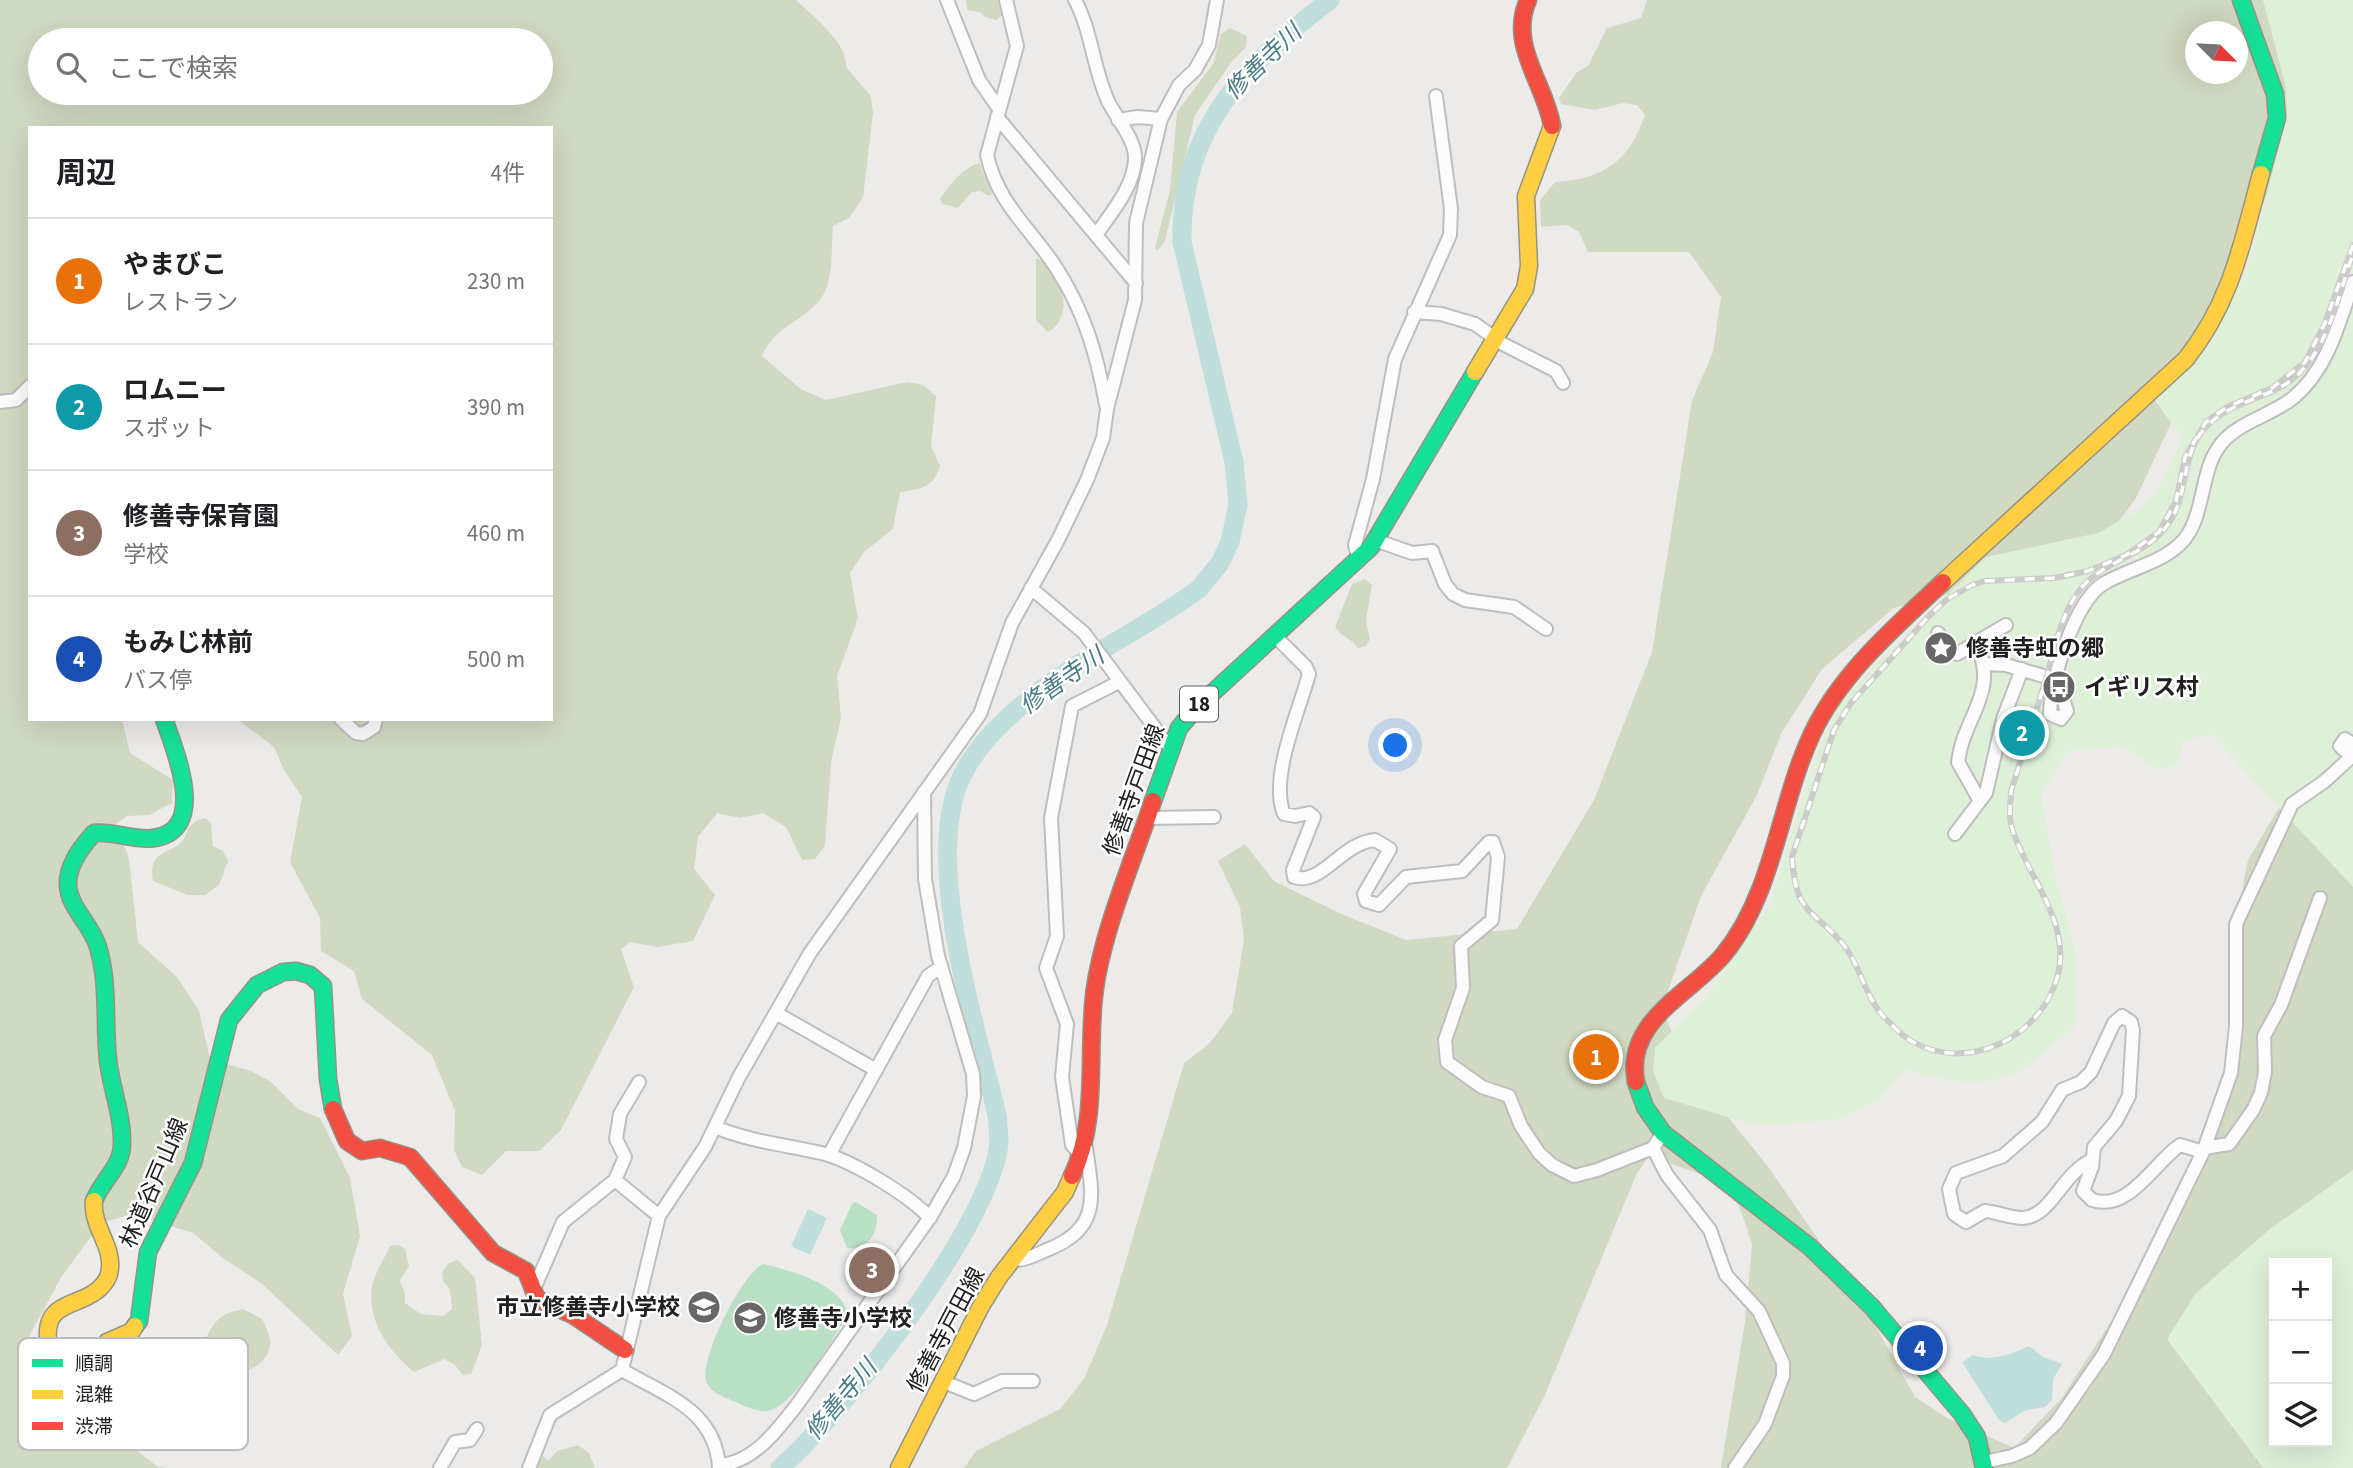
<!DOCTYPE html>
<html lang="ja">
<head>
<meta charset="utf-8">
<style>
  body { margin:0; font-family:"Source Sans 3","Noto Sans JP",sans-serif; background:#f6f6f6; color:#202124 }
  .controls { position:absolute; right:21px; bottom:21px; display:grid; overflow:hidden; border-radius:0px; box-shadow:0 7px 28px #0002 }
  .controls button { width:63px; height:63px; display:grid; place-items:center; padding:0; border:0; border-bottom:2px solid #e0e0e0; background:#fff; color:#202124; font:35px sans-serif }
  .compass { position:absolute; left:2185px; top:21px; width:63px; height:63px; border-radius:50%; background:#fff; box-shadow:0 7px 28px #0002; rotate:114deg }
  .you { position:absolute; left:1396px; top:746px; width:24px; height:24px; margin:-18px; border:5px solid #fff; border-radius:50%; background:#1a73e8; box-shadow:0 0 0 10px #1a73e833 }
  .badge { display:grid; place-items:center; width:46px; height:46px; border-radius:50%; background:#0f766e; color:#fff; font-size:23px; font-weight:700 }
  .pin { position:absolute; translate:-50% -50%; border:4px solid #fff; box-shadow:0 2px 7px #0006 }
  .list { margin:0; padding:0; list-style:none }
  h2 { display:flex; justify-content:space-between; align-items:center; height:91px; margin:0; padding:0 28px; font-size:30px }
  h2 small { font-size:23px; font-weight:400; color:#757577 }
  .list li { display:grid; grid-template-columns:46px 1fr auto; gap:21px; align-items:center; box-sizing:border-box; height:126px; padding:0 28px; border-top:2px solid #e0e0e0 }
  .list b { display:block; font-size:26px; white-space:nowrap }
  .list p { margin:0; font-size:23px; white-space:nowrap; color:#757577 }
  .list em { font-size:23px; font-style:normal; color:#757577 }
  .icon { flex:none; width:38px; height:38px; fill:none; stroke:currentColor; stroke-width:2; stroke-linecap:round; stroke-linejoin:round }
  .map { position:relative; flex:none; width:2353px; height:1468px; overflow:hidden }
  .search { position:absolute; background:#fff; box-shadow:0 7px 28px #0002; left:28px; top:28px; width:525px; height:77px; display:flex; align-items:center; gap:18px; box-sizing:border-box; padding:0 24px; border-radius:38px; color:#757577; font-size:26px }
  .panel { position:absolute; background:#fff; box-shadow:0 7px 28px #0002; left:28px; top:126px; width:525px; height:595px; border-radius:0px }
  .map>svg:first-child { display:block }
</style>
</head>
<body>
<div class="map">
<svg width="2353" height="1468" viewBox="0 0 2353 1468">
  <rect width="100%" height="100%" fill="#edebe9"/>
  <path fill="#d0d9c1" fill-rule="evenodd" d="M 0,0 L 796,0 C 811,14 849,44 846,67 L 871,96 L 873,113 L 863,197 L 849,218 L 833,226 C 831,247 834,283 820,300 C 801,323 776,325 762,356 L 802,390 L 826,400 L 907,382 L 923,385 L 936,396 L 931,446 L 940,466 C 933,488 921,489 900,492 L 893,529 L 864,552 L 850,573 L 858,618 L 837,676 L 841,718 L 831,762 L 825,846 L 815,859 L 802,860 L 786,827 L 763,813 L 740,818 L 717,813 L 698,837 L 694,869 L 715,895 L 693,941 L 657,947 L 630,942 L 621,949 L 634,987 L 561,1130 L 539,1151 L 506,1151 L 482,1175 L 462,1167 L 454,1150 L 455,1111 L 432,1055 L 362,999 L 354,971 L 321,951 L 320,918 L 290,862 L 302,797 L 285,772 L 274,747 L 237,719 L 551,719 L 551,128 L 30,128 L 30,719 L 122,719 L 130,753 L 173,780 L 172,803 L 149,815 L 127,816 L 116,824 L 129,859 L 138,942 L 177,977 L 199,1011 L 210,1059 L 251,1071 L 270,1081 L 298,1109 L 320,1118 L 350,1178 L 360,1236 L 343,1294 L 352,1336 L 338,1355 L 261,1283 L 223,1258 L 193,1233 L 132,1214 L 101,1223 L 62,1276 L 28,1338 L 30,1385 L 47,1426 L 70,1433 L 121,1438 L 158,1467 L 167,1468 L 0,1468 ZM 40,40 L 541,40 L 541,93 L 40,93 Z
    M 966,0 L 998,0 L 1005,13 L 996,20 L 985,17 L 980,12 L 967,10 Z
    M 1647,0 L 2353,0 L 2331,40 L 2180,404 L 2136,498 L 2103,543 L 2043,570 L 1894,608 L 1822,669 L 1782,732 L 1757,795 L 1701,896 L 1662,1008 L 1684,1062 L 1769,1168 L 1866,1309 L 1915,1397 L 1947,1418 L 2014,1448 L 2061,1399 L 2118,1311 L 2183,1190 L 2235,1041 L 2235,926 L 2248,860 L 2288,792 L 2353,739 L 2353,1468 L 1721,1468 L 1745,1322 L 1752,1244 L 1739,1205 L 1711,1178 L 1649,1156 L 1637,1173 L 1544,1397 L 1507,1468 L 964,1468 L 976,1451 L 1060,1409 L 1084,1379 L 1107,1325 L 1184,1063 L 1210,1043 L 1232,1013 L 1244,940 L 1240,907 L 1218,861 L 1245,844 L 1274,881 L 1339,913 L 1406,940 L 1517,929 L 1594,800 L 1652,652 L 1692,401 L 1713,352 L 1721,297 L 1689,252 L 1588,252 L 1579,232 L 1566,225 L 1541,227 L 1540,200 L 1555,182 C 1603,179 1629,162 1645,115 L 1637,105 L 1623,103 L 1595,110 L 1561,104 L 1559,98 L 1577,72 L 1588,66 L 1607,28 L 1641,18 ZM 2196,32 L 2238,32 L 2238,74 L 2196,74 ZM 2274,1263 L 2327,1263 L 2327,1442 L 2274,1442 Z
    M 1230,28 L 1247,36 L 1246,47 L 1230,64 L 1195,115 L 1165,241 L 1158,250 L 1155,248 L 1170,190 L 1177,112 L 1213,64 L 1221,34 Z
    M 979,163 L 992,194 L 989,196 L 980,191 L 972,192 L 958,208 L 942,204 L 940,199 C 948,186 964,167 979,163 Z
    M 1036,258 C 1063,270 1076,317 1048,332 L 1036,320 Z
    M 1365,579 L 1372,585 L 1366,621 L 1370,639 L 1366,646 L 1358,648 C 1352,639 1339,635 1335,627 L 1352,584 Z
    M 206,818 L 211,824 L 213,846 L 223,851 L 228,861 L 219,885 L 205,895 L 188,895 L 153,881 C 146,842 183,859 188,828 L 197,820 Z
    M 399,1245 L 405,1249 L 409,1266 L 400,1280 L 405,1293 L 405,1303 L 421,1314 L 443,1316 L 452,1309 L 450,1289 L 443,1281 L 442,1272 L 449,1263 L 458,1260 L 475,1278 L 482,1345 L 471,1374 L 463,1375 L 455,1365 L 445,1359 L 414,1372 C 389,1351 367,1322 372,1287 C 375,1272 384,1260 390,1246 Z
    M 243,1309 L 262,1319 C 266,1327 271,1337 270,1346 C 267,1370 230,1379 211,1376 L 203,1385 L 206,1419 C 193,1422 187,1416 175,1413 C 170,1412 164,1413 158,1412 C 148,1409 117,1367 108,1356 C 131,1316 165,1357 197,1354 C 213,1330 210,1315 243,1309 Z
    M 578,1445 L 589,1453 L 595,1468 L 533,1468 L 535,1460 L 543,1456 L 548,1461 L 557,1451 Z"/>
  <path fill="#dff0d8" fill-rule="evenodd" d="M 2263,0 L 2353,0 L 2353,887 L 2211,735 L 2184,740 L 2177,765 L 2157,770 L 2123,746 L 2068,751 L 2041,795 L 2057,883 L 2075,948 L 2075,1027 C 2056,1041 2035,1064 2014,1074 C 1984,1088 1935,1081 1906,1069 L 1877,1101 L 1837,1120 L 1755,1125 L 1664,1098 L 1653,1071 L 1655,1048 L 1704,1000 L 1770,904 L 1812,767 L 1838,706 L 1877,663 L 1986,557 L 2098,533 L 2137,511 L 2157,492 L 2182,438 L 2151,395 L 2240,285 L 2253,249 L 2287,115 L 2286,88 Z
    M 2353,1170 L 2353,1468 L 2263,1468 L 2167,1339 L 2195,1294 L 2270,1229 ZM 2274,1263 L 2327,1263 L 2327,1442 L 2274,1442 Z"/>
  <path fill="#b9dfc4" d="M 856,1202 L 877,1215 C 878,1234 867,1251 847,1248 L 840,1230 L 852,1204 Z
    M 763,1264 C 789,1270 842,1284 848,1314 C 833,1339 801,1394 776,1408 C 763,1415 748,1408 736,1402 C 726,1398 710,1393 706,1381 C 700,1357 742,1274 763,1264 Z"/>
  <path fill="#c0dedb" d="M 808,1209 L 827,1218 L 810,1255 L 791,1246 Z
    M 2029,1346 L 2043,1357 L 2062,1364 L 2053,1379 L 2052,1400 L 2045,1407 L 2026,1410 L 2005,1423 L 1999,1420 L 1962,1362 L 1973,1355 C 1992,1362 2011,1354 2029,1346 Z"/>
  <g fill="none" stroke-linecap="round" stroke-linejoin="round">
    <path stroke="#c0dedb" stroke-width="19" d="M 780,1468 C 842,1414 993,1223 999,1142 C 999,1133 998,1124 997,1115 C 976,1027 927,873 957,788 C 968,756 997,726 1022,705 C 1073,661 1143,630 1199,589 L 1220,563 L 1230,542 L 1238,504 L 1234,462 L 1182,242 C 1180,128 1245,65 1330,0"/>
    <defs>
      <path id="street" d="M 947,0 L 979,80 L 999,109
        M 1006,0 L 1017,46 L 987,155 C 997,203 1032,230 1057,269 C 1085,313 1097,355 1106,405
        M 1075,0 C 1092,32 1093,68 1108,101 C 1116,118 1136,140 1135,159 C 1134,187 1111,213 1096,235
        M 997,117 L 1136,283
        M 1118,120 L 1138,117 L 1161,119
        M 1414,312 L 1441,314 L 1475,324 L 1503,344 L 1556,371 L 1563,383
        M 0,402 L 16,400 L 30,386
        M 1375,540 L 1412,553 L 1432,551 L 1445,584 L 1453,594 L 1465,600 L 1514,607 L 1546,629
        M 1359,559 L 1355,545 L 1373,479 L 1395,359 L 1450,235 L 1451,209 L 1436,96
        M 1031,588 L 1084,633 L 1170,748
        M 1938,633 L 1950,651 L 1957,654 L 2006,625
        M 1274,635 L 1306,667 L 1309,674 C 1299,711 1269,778 1284,814 L 1295,816 L 1309,813 L 1314,817 L 1293,870 L 1294,877 C 1322,886 1341,843 1375,840 L 1390,849 L 1364,894 L 1366,901 L 1379,905 L 1406,877 L 1462,871 L 1489,842 L 1493,842 L 1498,857 L 1492,920 L 1461,946 L 1463,988 L 1445,1040 L 1447,1062 L 1482,1087 L 1509,1096 L 1521,1126 L 1539,1153 L 1552,1165 L 1574,1176 L 1597,1170 L 1653,1148 L 1663,1133
        M 1977,645 C 1999,694 1963,717 1958,762 L 1980,801
        M 1985,664 L 2006,665 L 2057,680
        M 2057,680 L 2067,711 L 2061,719 L 2050,714 C 2050,681 2075,601 2103,584 C 2127,569 2157,565 2179,545 C 2205,522 2199,476 2218,448 C 2234,423 2271,416 2293,398 C 2328,369 2339,323 2353,282
        M 341,719 L 356,733 L 363,734 L 374,727 L 376,719
        M 2353,744 L 2345,739 L 2340,746 L 2344,750 L 2353,746
        M 1147,818 L 1214,817
        M 1955,834 L 1986,793 L 2003,719 L 2022,669
        M 776,1013 L 876,1070
        M 715,1127 C 751,1142 788,1145 825,1154 C 854,1162 910,1196 930,1218
        M 1653,1148 L 1667,1175 L 1710,1230 L 1726,1275 L 1759,1311 L 1783,1363 L 1783,1376 L 1765,1424 L 1735,1468
        M 2204,1148 L 2229,1144 L 2253,1110 L 2261,1093 L 2265,1072 L 2264,1036 L 2281,1005 L 2320,898
        M 829,1155 L 928,976 L 941,967
        M 1082,1157 L 1072,1145 L 1062,1077 L 1067,1024 L 1046,968 L 1057,936 L 1051,818 L 1072,706 L 1119,682
        M 2092,1160 C 2061,1174 2052,1216 2023,1218 C 2010,1218 1998,1212 1985,1211 L 1966,1222 L 1954,1214 L 1949,1189 L 1956,1173 L 2003,1156 L 2042,1122 L 2062,1090 L 2081,1082 L 2091,1072 L 2114,1023 L 2122,1016 L 2131,1022 L 2133,1030 L 2129,1096 L 2116,1121 L 2094,1147 L 2092,1167 L 2083,1191 L 2092,1200 C 2129,1212 2154,1163 2180,1145 L 2203,1152
        M 615,1180 L 625,1157 L 616,1139 L 620,1114 L 639,1082
        M 1012,1260 C 1025,1261 1037,1254 1049,1249 C 1101,1228 1093,1196 1086,1148
        M 533,1291 L 563,1222 L 615,1180 L 659,1216
        M 622,1370 C 665,1395 716,1410 719,1468
        M 944,1382 L 974,1394 L 1002,1381 L 1033,1381
        M 1984,1462 L 2012,1456 L 2030,1448 L 2056,1423 L 2104,1354 L 2203,1152 L 2231,1073 L 2236,1026 L 2236,924 L 2292,804 L 2325,781 L 2350,758 L 2351,748
        M 719,1465 C 754,1463 779,1428 799,1402 L 931,1216 L 954,1176 L 964,1148 L 974,1096 L 973,1074 L 938,956 L 925,879 L 924,792
        M 440,1468 L 455,1442 L 470,1440 L 477,1429
        M 529,1468 L 550,1415 L 622,1370 L 659,1216 L 705,1147 L 739,1077 L 810,953 L 980,714 L 1012,623 L 1058,540 L 1087,480 L 1103,438 L 1107,409 L 1135,300 L 1136,223 L 1161,119 L 1179,85 L 1195,70 L 1209,45 L 1217,0"/>
      <path id="fast" d="M 2241,0 L 2275,94 L 2277,118 L 2261,174
        M 1153,801 L 1179,728 L 1196,708 L 1371,547 L 1475,372
        M 1636,1082 L 1645,1107 L 1663,1133 L 1810,1247 L 1872,1307 L 1962,1414 L 1977,1437 L 1984,1468
        M 94,1201 C 101,1181 122,1167 122,1144 C 123,1116 111,1088 108,1060 C 104,1023 109,983 98,947 C 92,925 69,908 68,885 C 67,866 82,846 94,833 C 114,831 135,841 154,838 C 209,830 175,751 164,719
        M 135,1326 L 139,1321 L 148,1252 L 193,1163 L 229,1020 L 257,985 L 283,972 L 296,971 L 310,975 L 323,986 L 328,1079 L 333,1109"/>
      <path id="slow" d="M 1475,372 L 1525,289 L 1529,266 L 1526,196 L 1552,126
        M 1943,582 L 2186,359 C 2232,301 2242,243 2261,174
        M 94,1201 C 91,1227 116,1248 109,1274 C 105,1287 94,1294 82,1299 C 71,1304 56,1308 51,1319 C 40,1340 60,1388 67,1409 L 82,1418 L 95,1414 L 97,1405 L 91,1365 L 107,1342 L 132,1331 L 135,1326
        M 899,1468 L 981,1306 L 999,1277 L 1065,1192 L 1072,1176"/>
      <path id="jam" d="M 1528,0 C 1508,45 1545,83 1552,126
        M 1636,1082 C 1624,1020 1691,994 1724,954 C 1774,893 1779,804 1812,734 C 1840,674 1896,626 1943,582
        M 333,1109 L 347,1141 L 362,1151 L 380,1148 L 410,1157 L 493,1253 L 526,1271 L 537,1299 L 573,1315 L 625,1350
        M 1072,1176 C 1099,1119 1087,1058 1094,996 C 1101,934 1133,861 1153,801"/>
    </defs>
    <use href="#street" stroke="#bfbebe" stroke-width="16"/>
    <use href="#fast" stroke="#969283" stroke-width="19"/>
    <use href="#slow" stroke="#969283" stroke-width="19"/>
    <use href="#jam" stroke="#969283" stroke-width="19"/>
    <use href="#street" stroke="#fcfcfc" stroke-width="12"/>
    <use href="#fast" stroke="#16e098" stroke-width="16"/>
    <use href="#slow" stroke="#ffcf43" stroke-width="16"/>
    <use href="#jam" stroke="#f24e42" stroke-width="16"/>
    <defs>
      <path id="rail" d="M 2353,245 L 2325,323 L 2305,362 L 2272,388 L 2227,407 L 2206,422 L 2185,457 L 2176,501 L 2159,532 L 2126,555 L 2088,571 L 2054,578 L 1985,581 L 1972,585 L 1946,600 L 1929,616 L 1851,703 L 1834,730 L 1792,857 C 1796,915 1811,907 1843,944 C 1861,966 1865,998 1885,1018 C 1893,1026 1903,1037 1913,1042 C 1969,1073 2040,1037 2057,978 C 2073,923 2027,877 2012,828 C 2008,816 2011,803 2011,791 C 2023,754 2034,717 2046,679 C 2055,648 2061,611 2083,586 C 2109,558 2150,555 2171,520 C 2189,490 2181,453 2206,427 C 2226,406 2256,400 2281,387 C 2326,362 2337,299 2353,254"/>
    </defs>
    <use href="#rail" stroke="#cbcbca" stroke-width="6"/>
    <use href="#rail" stroke="#fff" stroke-width="3.5" stroke-dasharray="10" stroke-linecap="butt"/>
  </g>
  <defs>
    <symbol id="sight-disc" viewBox="-11 -11 22 22"><circle r="9.5" fill="#686766" stroke="#fff"/><path d="M0-6L1.8-2.2L6-1.7L2.9 1.2L3.7 5.4L0 3.3L-3.7 5.4L-2.9 1.2L-6-1.7L-1.8-2.2Z" fill="#fff"/></symbol>
    <symbol id="bus-disc" viewBox="-11 -11 22 22"><circle r="9.5" fill="#686766" stroke="#fff"/><path d="M-5-6H5V4H4V6H2V4H-2V6H-4V4H-5ZM-3.5-4V0h7V-4ZM-3.5 1.2v1.5H-2V1.2ZM2 1.2v1.5H3.5V1.2Z" fill="#fff"/></symbol>
    <symbol id="school-disc" viewBox="-11 -11 22 22"><circle r="9.5" fill="#686766" stroke="#fff"/><path d="M0-5L7-2L0 1L-7-2ZM-4 1L0 2.5L4 1V4Q0 6-4 4Z" fill="#fff"/></symbol>
  </defs>
  <g fill-rule="evenodd">
    <use href="#sight-disc" x="1922" y="629" width="38" height="38"/>
    <use href="#bus-disc" x="2040" y="668" width="38" height="38"/>
    <use href="#school-disc" x="685" y="1288" width="38" height="38"/>
    <use href="#school-disc" x="731" y="1299" width="38" height="38"/>
  </g>
  <g text-anchor="middle" dominant-baseline="central" stroke-width="5" stroke-linejoin="round" paint-order="stroke">
    <rect fill="#fff" stroke="#636363" stroke-width="2" x="1180" y="686.5" width="38" height="35" rx="5"/>
    <g font-size="21" font-weight="bold" fill="#202020">
      <text x="1199" y="704">18</text>
    </g>
    <g font-size="23" font-weight="bold" fill="#202020" stroke="#fff" text-anchor="start">
      <text x="1966" y="648">修善寺虹の郷</text>
      <text x="2084" y="687">イギリス村</text>
      <text x="680" y="1307" text-anchor="end">市立修善寺小学校</text>
      <text x="774" y="1318">修善寺小学校</text>
    </g>
    <g font-size="23" fill="#202020" stroke="#fff">
      <text transform="translate(1134 790) rotate(-70)">修善寺戸田線</text>
      <text transform="translate(154 1183) rotate(-67)">林道谷戸山線</text>
      <text transform="translate(946 1330) rotate(-62)">修善寺戸田線</text>
    </g>
    <g font-size="24" font-style="italic" fill="#487b87" stroke="#fff">
      <text transform="translate(1263 62) rotate(-44)">修善寺川</text>
      <text transform="translate(1062 681) rotate(-35)">修善寺川</text>
      <text transform="translate(841 1400) rotate(-50)">修善寺川</text>
    </g>
  </g>
  <rect x="18" y="1338" width="230" height="112" rx="10" fill="#fff" stroke="#bcbcbc" stroke-width="2"/>
  <rect x="32" y="1359" width="31" height="8" fill="#16e098"/>
  <rect x="32" y="1390" width="31" height="9" fill="#ffcf43"/>
  <rect x="32" y="1422" width="31" height="8" fill="#f24e42"/>
  <g font-size="19" fill="#202020">
    <text x="75" y="1370">順調</text>
    <text x="75" y="1401">混雑</text>
    <text x="75" y="1433">渋滞</text>
  </g>
</svg>
<div class="controls">
<button>+</button>
<button>−</button>
<button><svg class="icon" aria-label="layers" viewBox="0 0 24 24"><path d="M12 4l9 5-9 5-9-5zM3 14l9 5 9-5"/></svg></button>
</div>
<svg class="compass" viewBox="-18 -18 36 36"><path d="M0-13l5 13h-10z" fill="#e53935"/><path d="M0 13l5-13h-10z" fill="#757577"/></svg>
<div class="you"></div>
<div class="pin badge" style="left:1596px;top:1057px;background:#e8710a">1</div>
<div class="pin badge" style="left:2022px;top:733px;background:#0f9aa8">2</div>
<div class="pin badge" style="left:872px;top:1270px;background:#8d6e63">3</div>
<div class="pin badge" style="left:1920px;top:1348px;background:#1a4fb4">4</div>
<div class="search"><svg class="icon" aria-label="search" viewBox="0 0 24 24"><circle cx="10" cy="10" r="6"/><path d="M15 15l6 6"/></svg>ここで検索</div>
<section class="panel">
<h2>周辺<small>4件</small></h2>
<ul class="list">
<li><span class="badge" style="background:#e8710a">1</span><div><b>やまびこ</b><p>レストラン</p></div><em>230 m</em></li>
<li><span class="badge" style="background:#0f9aa8">2</span><div><b>ロムニー</b><p>スポット</p></div><em>390 m</em></li>
<li><span class="badge" style="background:#8d6e63">3</span><div><b>修善寺保育園</b><p>学校</p></div><em>460 m</em></li>
<li><span class="badge" style="background:#1a4fb4">4</span><div><b>もみじ林前</b><p>バス停</p></div><em>500 m</em></li>
</ul>
</section>
</div>
</body>
</html>
